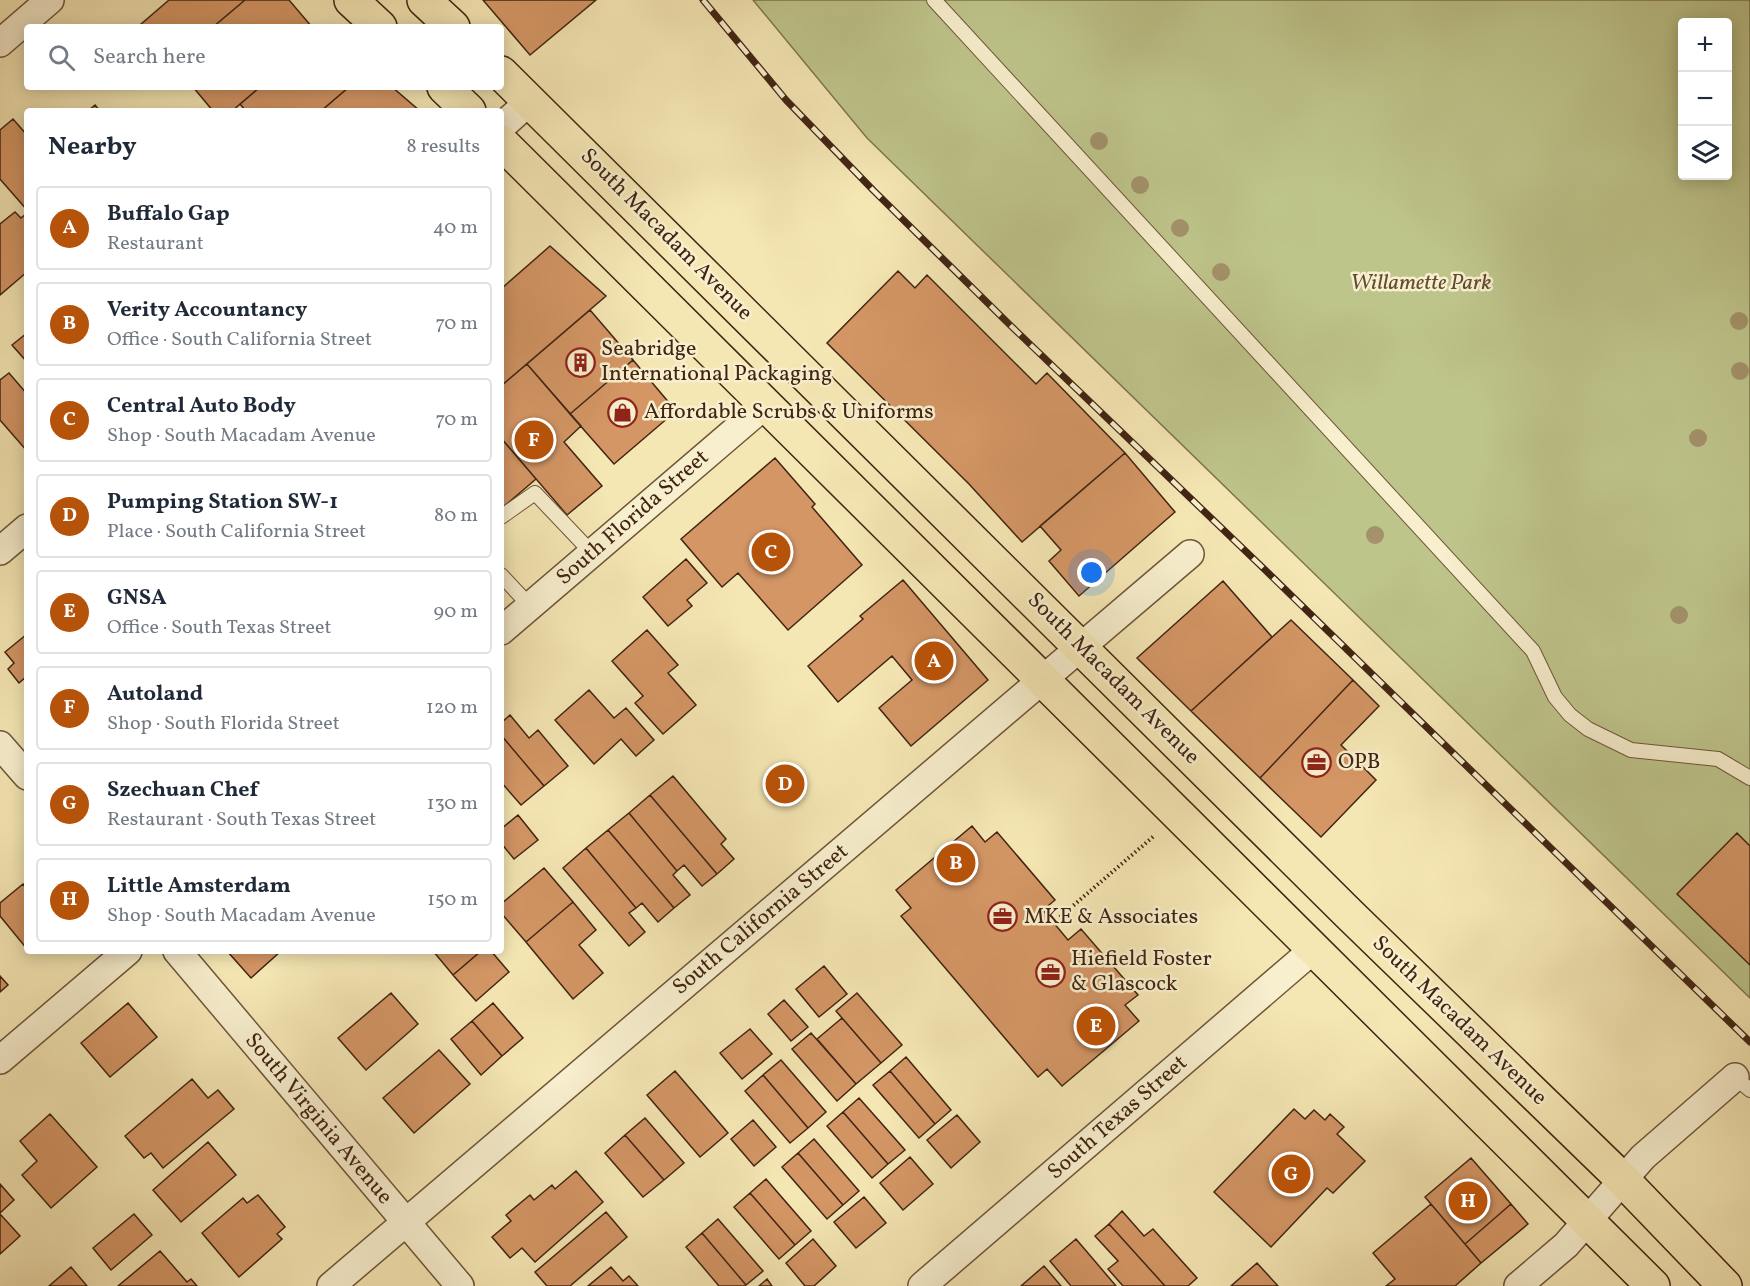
<!DOCTYPE html>
<html lang="en">
<head>
<meta charset="utf-8">
<style>
  body { margin:0; font-family:Vollkorn,serif; background:#f2f2f3; color:#1f2937 }
  .controls { position:absolute; right:18px; top:18px; display:grid; overflow:hidden; border-radius:6px; box-shadow:0 3px 15px #0003 }
  .controls button { width:54px; height:54px; display:grid; place-items:center; padding:0; border:0; border-bottom:2px solid #e0e1e3; background:#fff; color:#1f2937; font:30px sans-serif }
  .you { position:absolute; left:1092px; top:573px; width:21px; height:21px; margin:-15px; border:4px solid #fff; border-radius:50%; background:#1a73e8; box-shadow:0 0 0 9px #1a73e833 }
  .badge { display:grid; place-items:center; width:39px; height:39px; border-radius:50%; background:#b45309; color:#fff; font-size:20px; font-weight:700 }
  .pin { position:absolute; translate:-50% -50%; border:3px solid #fff; box-shadow:0 2px 6px #0006 }
  .list { margin:0; padding:0; list-style:none }
  h2 { display:flex; justify-content:space-between; align-items:center; height:78px; margin:0; padding:0 24px; font-size:26px }
  h2 small { font-size:20px; font-weight:400; color:#747a83 }
  .list li { display:grid; grid-template-columns:39px 1fr auto; gap:18px; align-items:center; box-sizing:border-box; height:84px; margin:0 12px 12px; padding:0 12px; border:2px solid #e0e1e3; border-radius:6px }
  .list b { display:block; font-size:22px; white-space:nowrap }
  .list p { margin:0; font-size:20px; white-space:nowrap; color:#747a83 }
  .list em { font-size:20px; font-style:normal; color:#747a83 }
  .icon { flex:none; width:33px; height:33px; fill:none; stroke:currentColor; stroke-width:2; stroke-linecap:round; stroke-linejoin:round }
  .map { position:relative; flex:none; width:1750px; height:1286px; overflow:hidden }
  .search { position:absolute; background:#fff; box-shadow:0 3px 15px #0003; left:24px; top:24px; width:480px; height:66px; display:flex; align-items:center; gap:15px; box-sizing:border-box; padding:0 21px; border-radius:6px; color:#747a83; font-size:22px }
  .panel { position:absolute; background:#fff; box-shadow:0 3px 15px #0003; left:24px; top:108px; width:480px; height:846px; border-radius:6px }
  .map>svg:first-child { display:block }
</style>
</head>
<body>
<div class="map">
<svg width="1750" height="1286" viewBox="0 0 1750 1286">
  <rect width="100%" height="100%" fill="#f5e7b4"/>
  <filter id="stains"><feTurbulence type="fractalNoise" baseFrequency=".00333" numOctaves="4"/><feColorMatrix values="0 0 0 0 .2 0 0 0 0 .09 0 0 0 0 .02 0 0 0 .5 -.17"/></filter>
  <radialGradient id="worn" r=".72"><stop offset=".6" stop-color="#630" stop-opacity="0"/><stop offset="1" stop-color="#630" stop-opacity=".3"/></radialGradient>
  <path fill="#bec58b" stroke="#80744e" stroke-width="1.5" fill-rule="evenodd" d="M 753,0 L 1750,0 L 1750,998 L 867,138 ZM 1682,22 L 1728,22 L 1728,176 L 1682,176 Z"/>
  <path fill="#d49665" stroke="#412412" stroke-width="1.5" d="M 169,0 L 245,0 L 213,27 L 141,27 L 140,25 Z
    M 245,0 L 289,0 L 312,27 L 213,27 Z
    M 483,0 L 596,0 L 530,55 Z
    M 193,87 L 260,87 L 232,111 L 213,111 Z
    M 260,87 L 349,87 L 321,111 L 246,111 L 240,104 Z
    M 349,87 L 392,87 L 420,111 L 321,111 Z
    M 95,105 L 100,111 L 88,111 Z
    M 13,119 L 27,135 L 27,210 L 0,179 L 0,130 Z
    M 15,212 L 21,218 L 27,213 L 27,272 L 0,295 L 0,224 Z
    M 550,246 L 606,296 L 501,386 L 501,289 Z
    M 898,271 L 915,288 L 927,275 L 1036,384 L 1047,373 L 1125,453 L 1022,542 L 969,484 L 827,343 Z
    M 590,310 L 633,360 L 570,414 L 527,364 Z
    M 27,333 L 27,362 L 12,345 Z
    M 633,360 L 676,411 L 614,464 L 570,414 Z
    M 527,364 L 581,426 L 564,442 L 602,486 L 567,515 L 501,438 L 501,386 Z
    M 9,373 L 27,394 L 27,451 L 0,420 L 0,380 Z
    M 501,438 L 536,479 L 501,509 Z
    M 1125,453 L 1175,512 L 1079,596 L 1049,561 L 1061,550 L 1040,526 Z
    M 775,458 L 815,504 L 812,507 L 862,565 L 788,630 L 738,573 L 722,587 L 681,539 Z
    M 686,559 L 707,583 L 687,600 L 692,606 L 668,626 L 643,597 Z
    M 903,580 L 988,680 L 911,746 L 879,708 L 912,680 L 892,656 L 838,702 L 808,666 L 863,619 L 860,616 Z
    M 1223,581 L 1272,637 L 1191,711 L 1137,658 Z
    M 1291,620 L 1353,680 L 1260,778 L 1191,711 Z
    M 647,630 L 678,665 L 668,673 L 696,705 L 663,734 L 635,703 L 643,696 L 612,661 Z
    M 27,634 L 27,679 L 26,677 L 19,683 L 8,669 L 14,663 L 5,652 Z
    M 1353,680 L 1379,706 L 1341,745 L 1376,780 L 1321,837 L 1260,778 Z
    M 589,690 L 614,718 L 626,708 L 654,740 L 636,756 L 621,739 L 594,764 L 555,720 Z
    M 510,715 L 529,738 L 538,730 L 568,766 L 544,786 L 501,735 L 501,723 Z
    M 501,735 L 544,786 L 521,805 L 501,782 Z
    M769 784a16 16 0 1 1 32 0a16 16 0 1 1-32 0Z
    M 673,776 L 726,839 L 721,844 L 734,859 L 717,874 L 650,795 Z
    M 650,795 L 717,874 L 702,886 L 684,865 L 677,871 L 629,813 Z
    M 629,813 L 677,871 L 673,875 L 690,895 L 674,908 L 608,830 Z
    M 518,815 L 538,840 L 514,859 L 501,843 L 501,829 Z
    M 972,826 L 985,842 L 997,832 L 1055,900 L 1043,910 L 1068,940 L 1081,929 L 1138,995 L 1125,1005 L 1139,1021 L 1062,1086 L 1047,1069 L 1038,1077 L 901,916 L 911,908 L 896,890 Z
    M 608,830 L 674,908 L 658,922 L 642,903 L 636,908 L 586,848 Z
    M 1737,833 L 1750,846 L 1750,965 L 1677,894 Z
    M 586,848 L 636,908 L 629,913 L 645,932 L 629,946 L 563,868 Z
    M 544,868 L 573,902 L 526,942 L 501,913 L 501,904 Z
    M 23,884 L 27,889 L 27,949 L 0,916 L 0,903 Z
    M 573,902 L 596,930 L 579,945 L 603,973 L 573,999 L 526,942 Z
    M 227,951 L 281,951 L 251,978 Z
    M 433,951 L 481,951 L 453,975 Z
    M 481,951 L 491,951 L 509,972 L 476,1001 L 453,975 Z
    M 824,966 L 847,994 L 819,1017 L 796,989 Z
    M 0,976 L 8,985 L 0,992 Z
    M 391,993 L 418,1024 L 366,1070 L 338,1038 Z
    M 857,993 L 902,1045 L 881,1063 L 836,1011 Z
    M 784,1000 L 808,1027 L 791,1041 L 768,1014 Z
    M 128,1003 L 157,1037 L 110,1077 L 81,1043 Z
    M 493,1003 L 523,1038 L 502,1056 L 472,1021 Z
    M 842,1018 L 881,1063 L 856,1084 L 817,1039 Z
    M 472,1021 L 502,1056 L 481,1075 L 451,1039 Z
    M 750,1029 L 772,1054 L 742,1079 L 720,1053 Z
    M 811,1033 L 856,1084 L 837,1101 L 792,1049 Z
    M 439,1050 L 470,1084 L 414,1133 L 383,1098 Z
    M 906,1057 L 951,1110 L 935,1124 L 890,1071 Z
    M 781,1060 L 826,1112 L 808,1128 L 763,1075 Z
    M 675,1071 L 728,1133 L 700,1157 L 647,1095 Z
    M 890,1071 L 935,1124 L 919,1138 L 873,1085 Z
    M 763,1075 L 808,1128 L 790,1143 L 745,1091 Z
    M 192,1079 L 208,1098 L 218,1090 L 234,1109 L 163,1168 L 151,1153 L 144,1158 L 125,1136 Z
    M 859,1098 L 905,1150 L 888,1164 L 843,1112 Z
    M 1294,1109 L 1305,1119 L 1314,1110 L 1325,1120 L 1330,1114 L 1344,1127 L 1337,1134 L 1365,1161 L 1333,1193 L 1327,1188 L 1271,1247 L 1214,1192 Z
    M 843,1112 L 888,1164 L 872,1178 L 827,1126 Z
    M 50,1114 L 97,1167 L 51,1208 L 22,1175 L 37,1161 L 20,1141 Z
    M 957,1115 L 980,1142 L 951,1168 L 927,1140 Z
    M 645,1118 L 684,1163 L 664,1180 L 625,1135 Z
    M 753,1120 L 776,1147 L 754,1166 L 731,1139 Z
    M 625,1135 L 664,1180 L 643,1197 L 605,1153 Z
    M 814,1139 L 859,1191 L 843,1205 L 798,1153 Z
    M 208,1142 L 236,1175 L 181,1222 L 153,1190 Z
    M 798,1153 L 843,1205 L 827,1219 L 782,1167 Z
    M 910,1157 L 933,1184 L 903,1210 L 880,1183 Z
    M 1471,1158 L 1511,1204 L 1465,1244 L 1425,1197 Z
    M 576,1171 L 603,1202 L 535,1262 L 522,1248 L 510,1258 L 492,1237 L 511,1221 L 506,1215 L 530,1195 L 534,1200 L 552,1185 L 555,1189 Z
    M 766,1179 L 811,1231 L 795,1245 L 750,1193 Z
    M 0,1184 L 14,1200 L 0,1213 Z
    M 750,1193 L 795,1245 L 779,1259 L 734,1207 Z
    M 258,1195 L 285,1227 L 277,1234 L 282,1239 L 239,1277 L 202,1233 L 243,1198 L 247,1203 Z
    M 864,1197 L 886,1223 L 856,1248 L 834,1222 Z
    M 1431,1204 L 1481,1263 L 1455,1286 L 1386,1286 L 1395,1279 L 1373,1253 Z
    M 1511,1204 L 1528,1224 L 1481,1263 L 1465,1244 Z
    M 1122,1211 L 1144,1236 L 1153,1229 L 1197,1278 L 1188,1286 L 1165,1286 L 1109,1224 Z
    M 606,1212 L 627,1237 L 570,1286 L 547,1286 L 535,1272 Z
    M 0,1214 L 20,1236 L 0,1254 Z
    M 134,1214 L 152,1235 L 111,1270 L 93,1248 Z
    M 718,1219 L 763,1271 L 746,1285 L 702,1233 Z
    M 1109,1224 L 1165,1286 L 1123,1286 L 1108,1269 L 1118,1261 L 1095,1236 Z
    M 702,1233 L 746,1285 L 745,1286 L 719,1286 L 686,1247 Z
    M 813,1239 L 836,1266 L 814,1286 L 805,1286 L 786,1263 Z
    M 1076,1239 L 1116,1286 L 1071,1286 L 1050,1261 Z
    M 160,1251 L 187,1282 L 191,1279 L 197,1286 L 118,1286 Z
    M 1257,1263 L 1278,1286 L 1231,1286 Z
    M 1044,1266 L 1061,1286 L 1021,1286 Z
    M 71,1267 L 87,1286 L 49,1286 Z
    M 611,1267 L 623,1281 L 629,1276 L 638,1286 L 588,1286 Z
    M 767,1279 L 772,1286 L 759,1286 Z"/>
  <g fill="none" stroke-linecap="round" stroke-linejoin="round">
    <defs>
      <path id="lane" d="M 934,0 L 1533,651 L 1555,697 L 1570,715 L 1588,729 L 1631,750 L 1718,759 L 1750,778
        M 501,517 L 535,493 L 592,553
        M 501,575 L 530,606
        M 1735,1077 L 1750,1090"/>
      <path id="street" d="M 0,43 L 50,0
        M 501,127 L 530,101
        M 0,551 L 27,528
        M 501,631 L 765,405
        M 0,745 L 27,776
        M 177,951 L 460,1286
        M 0,1060 L 128,951
        M 331,1286 L 1190,554
        M 922,1286 L 1314,949
        M 1518,1286 L 1566,1245 L 1643,1157 L 1735,1077"/>
      <path id="primary" d="M 351,0 L 380,27
        M 424,0 L 453,27
        M 501,73 L 1349,914 L 1622,1179 L 1725,1286
        M 444,87 L 469,111
        M 501,142 L 1653,1286"/>
    </defs>
    <use href="#lane" stroke="#6e553a" stroke-width="16"/>
    <use href="#street" stroke="#6e553a" stroke-width="30"/>
    <use href="#primary" stroke="#412412" stroke-width="36"/>
    <path stroke="#412412" stroke-width="4" stroke-dasharray="1.5 3" stroke-linecap="butt" d="M 1053,923 L 1154,836"/>
    <use href="#lane" stroke="#f8efce" stroke-width="14"/>
    <use href="#street" stroke="#f8efce" stroke-width="27"/>
    <use href="#primary" stroke="#f5e7b4" stroke-width="33"/>
    <defs>
      <path id="rail" d="M 703,0 L 786,100 L 873,190 L 1010,325 L 1259,564 L 1750,1042"/>
    </defs>
    <use href="#rail" stroke="#412412" stroke-width="7"/>
    <use href="#rail" stroke="#f8efce" stroke-width="4.5" stroke-dasharray="14" stroke-linecap="butt"/>
  </g>
  <g fill="#a3926b">
    <circle cx="1099" cy="141" r="9"/>
    <circle cx="1140" cy="185" r="9"/>
    <circle cx="1180" cy="228" r="9"/>
    <circle cx="1221" cy="272" r="9"/>
    <circle cx="1739" cy="321" r="9"/>
    <circle cx="1740" cy="371" r="9"/>
    <circle cx="1698" cy="438" r="9"/>
    <circle cx="1375" cy="535" r="9"/>
    <circle cx="1679" cy="615" r="9"/>
  </g>
  <defs>
    <symbol id="building-ring" viewBox="-11 -11 22 22"><circle r="9.5" fill="#f8efce" stroke="#8f2418" stroke-width="1.5"/><path d="M-4-6H4V6H1V3H-1V6H-4ZM-2.5-4.3h1.7v1.8h-1.7ZM.8-4.3h1.7v1.8H.8ZM-2.5-1h1.7V.8h-1.7ZM.8-1h1.7V.8H.8Z" fill="#8f2418"/></symbol>
    <symbol id="shop-ring" viewBox="-11 -11 22 22"><circle r="9.5" fill="#f8efce" stroke="#8f2418" stroke-width="1.5"/><path d="M-5-2.5h2.3a2.7 3.5 0 0 1 5.4 0H5L5.5 6h-11ZM-1.5-2.5h3a1.5 2.3 0 0 0-3 0Z" fill="#8f2418"/></symbol>
    <symbol id="office-ring" viewBox="-11 -11 22 22"><circle r="9.5" fill="#f8efce" stroke="#8f2418" stroke-width="1.5"/><path d="M-6-3h4V-5.5h4V-3h4V5H-6ZM-1-4.5V-3h2v-1.5ZM-6 0V1H6V0Z" fill="#8f2418"/></symbol>
  </defs>
  <g fill-rule="evenodd">
    <use href="#building-ring" x="564" y="346" width="33" height="33"/>
    <use href="#shop-ring" x="606" y="396" width="33" height="33"/>
    <use href="#office-ring" x="1300" y="746" width="33" height="33"/>
    <use href="#office-ring" x="986" y="900" width="33" height="33"/>
    <use href="#office-ring" x="1034" y="956" width="33" height="33"/>
  </g>
  <g text-anchor="middle" dominant-baseline="central" stroke-width="5" stroke-linejoin="round" paint-order="stroke">
    <g font-size="22" fill="#412412" stroke="#f8efce">
      <text transform="translate(666 235) rotate(45)">South Macadam Avenue</text>
      <text transform="translate(633 518) rotate(-41)">South Florida Street</text>
      <text transform="translate(1113 679) rotate(45)">South Macadam Avenue</text>
      <text transform="translate(761 920) rotate(-40)">South California Street</text>
      <text transform="translate(1459 1021) rotate(44)">South Macadam Avenue</text>
      <text transform="translate(1118 1118) rotate(-41)">South Texas Street</text>
      <text transform="translate(318 1119) rotate(50)">South Virginia Avenue</text>
    </g>
    <g font-size="22" font-style="italic" fill="#604c30" stroke="#f8efce">
      <text x="1421" y="283">Willamette Park</text>
    </g>
    <g font-size="22" fill="#412412" stroke="#f8efce" text-anchor="start">
      <text x="601" y="349">Seabridge<tspan x="601" dy="25">International Packaging</tspan></text>
      <text x="644" y="412">Affordable Scrubs &amp; Uniforms</text>
      <text x="1338" y="762">OPB</text>
      <text x="1024" y="917">MKE &amp; Associates</text>
      <text x="1071" y="959">Hiefield Foster<tspan x="1071" dy="25">&amp; Glascock</tspan></text>
    </g>
  </g>
  <rect width="100%" height="100%" filter="url(#stains)"/>
  <rect width="100%" height="100%" fill="url(#worn)"/>
</svg>
<div class="controls">
<button>+</button>
<button>−</button>
<button><svg class="icon" aria-label="layers" viewBox="0 0 24 24"><path d="M12 4l9 5-9 5-9-5zM3 14l9 5 9-5"/></svg></button>
</div>
<div class="you"></div>
<div class="pin badge" style="left:934px;top:661px">A</div>
<div class="pin badge" style="left:956px;top:863px">B</div>
<div class="pin badge" style="left:771px;top:552px">C</div>
<div class="pin badge" style="left:785px;top:784px">D</div>
<div class="pin badge" style="left:1096px;top:1026px">E</div>
<div class="pin badge" style="left:534px;top:440px">F</div>
<div class="pin badge" style="left:1291px;top:1174px">G</div>
<div class="pin badge" style="left:1468px;top:1201px">H</div>
<div class="search"><svg class="icon" aria-label="search" viewBox="0 0 24 24"><circle cx="10" cy="10" r="6"/><path d="M15 15l6 6"/></svg>Search here</div>
<section class="panel">
<h2>Nearby<small>8 results</small></h2>
<ul class="list">
<li><span class="badge">A</span><div><b>Buffalo Gap</b><p>Restaurant</p></div><em>40 m</em></li>
<li><span class="badge">B</span><div><b>Verity Accountancy</b><p>Office · South California Street</p></div><em>70 m</em></li>
<li><span class="badge">C</span><div><b>Central Auto Body</b><p>Shop · South Macadam Avenue</p></div><em>70 m</em></li>
<li><span class="badge">D</span><div><b>Pumping Station SW-1</b><p>Place · South California Street</p></div><em>80 m</em></li>
<li><span class="badge">E</span><div><b>GNSA</b><p>Office · South Texas Street</p></div><em>90 m</em></li>
<li><span class="badge">F</span><div><b>Autoland</b><p>Shop · South Florida Street</p></div><em>120 m</em></li>
<li><span class="badge">G</span><div><b>Szechuan Chef</b><p>Restaurant · South Texas Street</p></div><em>130 m</em></li>
<li><span class="badge">H</span><div><b>Little Amsterdam</b><p>Shop · South Macadam Avenue</p></div><em>150 m</em></li>
</ul>
</section>
</div>
</body>
</html>
